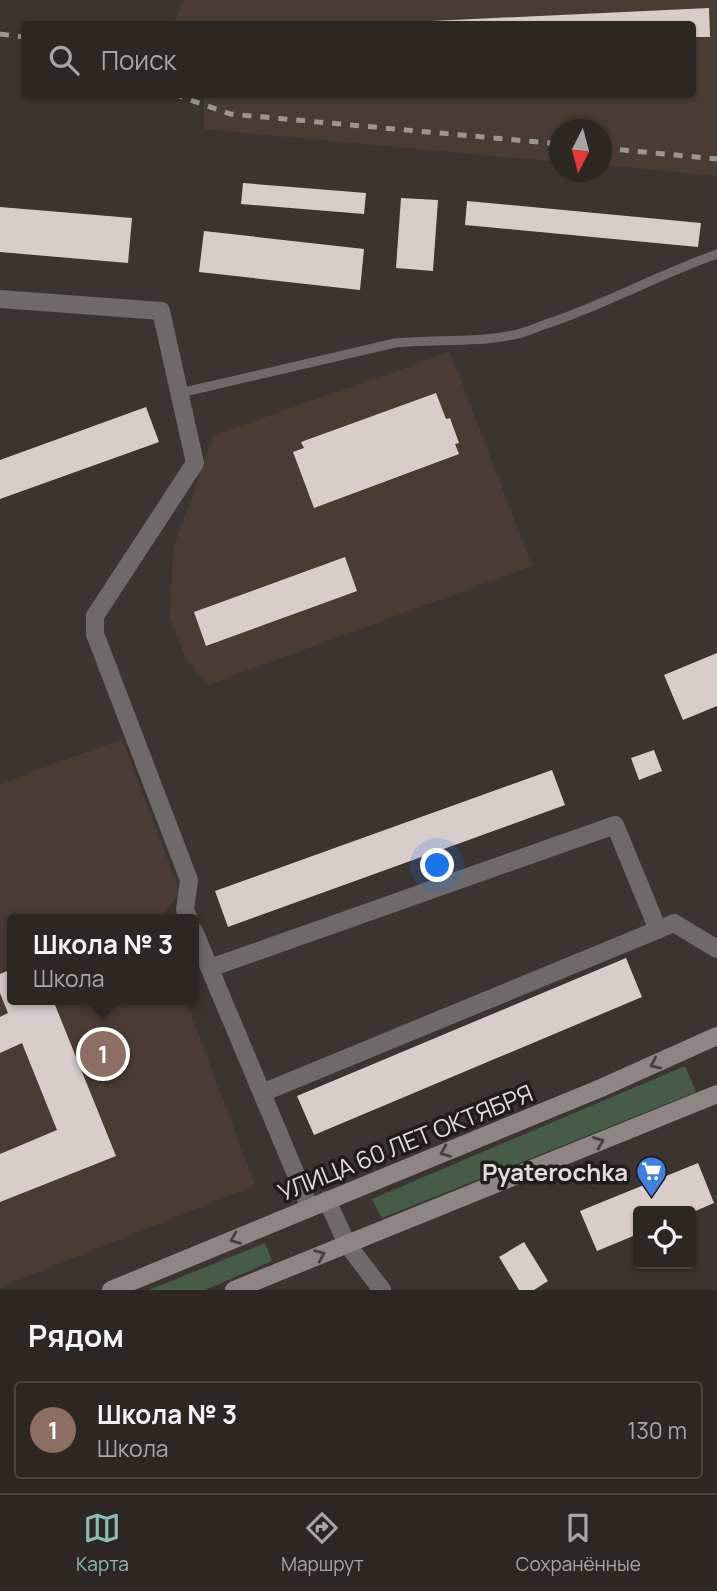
<!DOCTYPE html>
<html lang="ru">
<head>
<meta charset="utf-8">
<style>
  body { margin:0; font-family:Manrope,sans-serif; background:#393331; color:#f1f3f6 }
  .controls { position:absolute; right:21px; bottom:21px; display:grid; overflow:hidden; border-radius:7px; box-shadow:0 2px 5px #0004 }
  .controls button { width:63px; height:63px; display:grid; place-items:center; padding:0; border:0; border-bottom:2px solid #484441; background:#2d2724; color:#f1f3f6; font:35px sans-serif }
  .compass { position:absolute; left:549px; top:119px; width:63px; height:63px; border-radius:50%; background:#2d2724; box-shadow:0 2px 5px #0004; rotate:186deg }
  .you { position:absolute; left:438px; top:866px; width:24px; height:24px; margin:-18px; border:5px solid #fff; border-radius:50%; background:#1a73e8; box-shadow:0 0 0 10px #1a73e833 }
  .badge { display:grid; place-items:center; width:46px; height:46px; border-radius:50%; background:#8bbbb9; color:#fff; font-size:23px; font-weight:700 }
  .pin { position:absolute; translate:-50% -50%; border:4px solid #fff; box-shadow:0 2px 7px #0006 }
  .popup { position:absolute; left:7px; top:914px; width:192px; height:91px; box-sizing:border-box; display:grid; place-content:center; border-radius:7px; background:#2d2724; filter:drop-shadow(0 2px 5px #0005); font-size:23px; white-space:nowrap; color:#a7a5a6 }
  .popup b { font-size:26px; color:#f1f3f6 }
  .popup::after { content:''; position:absolute; left:50%; top:100%; margin-left:-14px; border:14px solid transparent; border-top-color:#2d2724 }
  .list { margin:0; padding:0; list-style:none }
  h2 { display:flex; justify-content:space-between; align-items:center; height:91px; margin:0; padding:0 28px; font-size:30px }
  h2 small { font-size:23px; font-weight:400; color:#a7a5a6 }
  .list li { display:grid; grid-template-columns:46px 1fr auto; gap:21px; align-items:center; box-sizing:border-box; height:98px; margin:0 14px 14px; padding:0 14px; border:2px solid #484441; border-radius:7px }
  .list b { display:block; font-size:26px; white-space:nowrap }
  .list p { margin:0; font-size:23px; white-space:nowrap; color:#a7a5a6 }
  .list em { font-size:23px; font-style:normal; color:#a7a5a6 }
  .icon { flex:none; width:38px; height:38px; fill:none; stroke:currentColor; stroke-width:2; stroke-linecap:round; stroke-linejoin:round }
  .map { position:relative; flex:none; width:717px; height:1290px; overflow:hidden }
  .search { position:absolute; background:#2d2724; box-shadow:0 2px 5px #0004; left:21px; right:21px; top:21px; height:77px; display:flex; align-items:center; gap:18px; box-sizing:border-box; padding:0 24px; border-radius:7px; color:#a7a5a6; font-size:26px }
  .sheet { height:203px; background:#2d2724 }
  nav { display:flex; justify-content:space-around; align-items:center; box-sizing:border-box; height:98px; border-top:2px solid #484441; background:#2d2724; font-size:19px; color:#a7a5a6 }
  nav a { display:grid; justify-items:center; gap:4px }
  nav .on { color:#8bbbb9 }
  .map>svg:first-child { display:block }
</style>
</head>
<body>
<div class="map">
<svg width="717" height="1290" viewBox="0 0 717 1290">
  <rect width="100%" height="100%" fill="#3c3430"/>
  <path fill="#4a3c34" d="M 184,0 L 717,0 L 717,176 L 602,165 L 602,130 L 560,130 L 559,162 L 204,129 L 204,98 L 182,95 L 692,94 L 692,24 L 174,24 Z
    M 450,352 L 532,566 L 208,685 L 186,659 L 170,618 L 173,549 L 214,435 Z
    M 122,739 L 180,892 L 160,919 L 12,919 L 12,1000 L 186,1000 L 255,1185 L 0,1287 L 0,784 Z"/>
  <path fill="#475b49" d="M 685,1066 L 696,1092 L 382,1218 L 372,1199 Z
    M 265,1243 L 272,1261 L 205,1290 L 149,1290 Z"/>
  <path fill="#d9cdcc" d="M 709,8 L 710,37 L 692,37 L 692,24 L 410,24 L 410,22 Z
    M 243,183 L 366,193 L 364,214 L 241,204 Z
    M 401,198 L 438,200 L 433,271 L 396,268 Z
    M 467,201 L 701,223 L 698,247 L 465,225 Z
    M 0,207 L 132,218 L 128,263 L 0,252 Z
    M 204,231 L 364,249 L 360,290 L 199,272 Z
    M 436,393 L 446,419 L 450,418 L 459,443 L 455,444 L 459,454 L 314,508 L 293,452 L 304,448 L 301,442 Z
    M 146,407 L 159,442 L 0,499 L 0,460 Z
    M 345,557 L 357,591 L 206,646 L 194,612 Z
    M 717,653 L 717,706 L 683,720 L 664,675 Z
    M 654,750 L 662,771 L 639,780 L 631,758 Z
    M 552,770 L 565,805 L 228,927 L 215,891 Z
    M 626,958 L 642,997 L 314,1135 L 297,1096 Z
    M 12,969 L 12,1000 L 53,1000 L 116,1156 L 0,1202 L 0,1154 L 57,1130 L 22,1043 L 0,1053 L 0,1017 L 8,1013 L 0,993 L 0,974 Z
    M 698,1163 L 714,1203 L 691,1213 L 638,1211 L 638,1234 L 597,1251 L 580,1211 Z
    M 524,1242 L 548,1281 L 534,1290 L 519,1290 L 499,1257 Z"/>
  <g fill="none" stroke-linecap="round" stroke-linejoin="round">
    <path stroke="#6e6a69" stroke-width="9" d="M 180,393 L 395,343 C 435,339 474,343 513,335 C 525,333 537,327 549,323 C 606,304 660,274 717,254"/>
    <path stroke="#6e6a69" stroke-width="18" d="M 0,299 L 161,311 L 195,463 L 95,616 L 95,634 L 189,880 L 185,910 L 189,919
      M 194,931 L 310,1208
      M 210,968 L 615,825 L 658,930
      M 262,1093 L 674,923 L 717,949
      M 327,1200 L 347,1244 L 382,1290"/>
    <path stroke="#8e8685" stroke-width="18" d="M 111,1290 L 601,1088 L 717,1036
      M 234,1290 L 717,1094"/>
    <path stroke="#9c9693" stroke-width="5" stroke-dasharray="9 9" stroke-linecap="butt" d="M 0,34 L 24,37
      M 174,94 L 230,114 L 560,144
      M 602,148 L 717,159"/>
  </g>
  <defs><path id="oneway-chevron" d="M-2-3.5L2.5 0L-2 3.5" fill="none" stroke-width="1.6" stroke-linecap="round" stroke-linejoin="round" transform="scale(1.75)"/></defs>
  <g stroke="#464140">
    <use href="#oneway-chevron" transform="translate(655 1064) rotate(156)"/>
    <use href="#oneway-chevron" transform="translate(599 1142) rotate(-22)"/>
    <use href="#oneway-chevron" transform="translate(445 1152) rotate(158)"/>
    <use href="#oneway-chevron" transform="translate(235 1239) rotate(158)"/>
    <use href="#oneway-chevron" transform="translate(320 1255) rotate(-22)"/>
  </g>
  <defs>
    <symbol id="supermarket-pin" viewBox="-11 -11 22 30"><path d="M0 17L-7.5 6A9.5 9.5 0 1 1 7.5 6Z" fill="#3f7fe0" stroke="#201c1b"/><path d="M-6-5.5h2.5l.6 2H6L4.5 2H-2.5L-4.4-4H-6ZM-1.5 3.2a1.3 1.3 0 1 0 .1 0ZM3 3.2a1.3 1.3 0 1 0 .1 0Z" fill="#fff"/></symbol>
  </defs>
  <g fill-rule="evenodd">
    <use href="#supermarket-pin" x="634" y="1154" width="35" height="47"/>
  </g>
  <g text-anchor="middle" dominant-baseline="central" stroke-width="7" stroke-linejoin="round" paint-order="stroke">
    <g font-size="24" fill="#e1dcd9" stroke="#201c1b">
      <text transform="translate(405 1142) rotate(-22)">УЛИЦА 60 ЛЕТ ОКТЯБРЯ</text>
    </g>
    <g font-size="24" font-weight="bold" fill="#e1dcd9" stroke="#201c1b" text-anchor="end">
      <text x="628" y="1171">Pyaterochka</text>
    </g>
  </g>
</svg>
<div class="controls">
<button><svg class="icon" aria-label="locate" viewBox="0 0 24 24"><circle cx="12" cy="12" r="6"/><path d="M12 2v4M12 18v4M2 12h4M18 12h4"/></svg></button>
</div>
<svg class="compass" viewBox="-18 -18 36 36"><path d="M0-13l5 13h-10z" fill="#e53935"/><path d="M0 13l5-13h-10z" fill="#a7a5a6"/></svg>
<div class="you"></div>
<div class="pin badge" style="left:103px;top:1054px;background:#8d6e63">1</div>
<div class="popup"><b>Школа № 3</b>Школа</div>
<div class="search"><svg class="icon" aria-label="search" viewBox="0 0 24 24"><circle cx="10" cy="10" r="6"/><path d="M15 15l6 6"/></svg>Поиск</div>
</div>
<section class="sheet">
<h2>Рядом<small></small></h2>
<ul class="list">
<li><span class="badge" style="background:#8d6e63">1</span><div><b>Школа № 3</b><p>Школа</p></div><em>130 m</em></li>
</ul>
</section>
<nav>
<a class="on"><svg class="icon" aria-label="map" viewBox="0 0 24 24"><path d="M3 6l6-2 6 2 6-2v14l-6 2-6-2-6 2zM9 4v14M15 6v14"/></svg>Карта</a>
<a><svg class="icon" aria-label="directions" viewBox="0 0 24 24"><path d="M12 3l9 9-9 9-9-9zM9 14v-3h6M13 9l2 2-2 2"/></svg>Маршрут</a>
<a><svg class="icon" aria-label="saved" viewBox="0 0 24 24"><path d="M7 4h10v16l-5-4-5 4z"/></svg>Сохранённые</a>
</nav>
</body>
</html>
